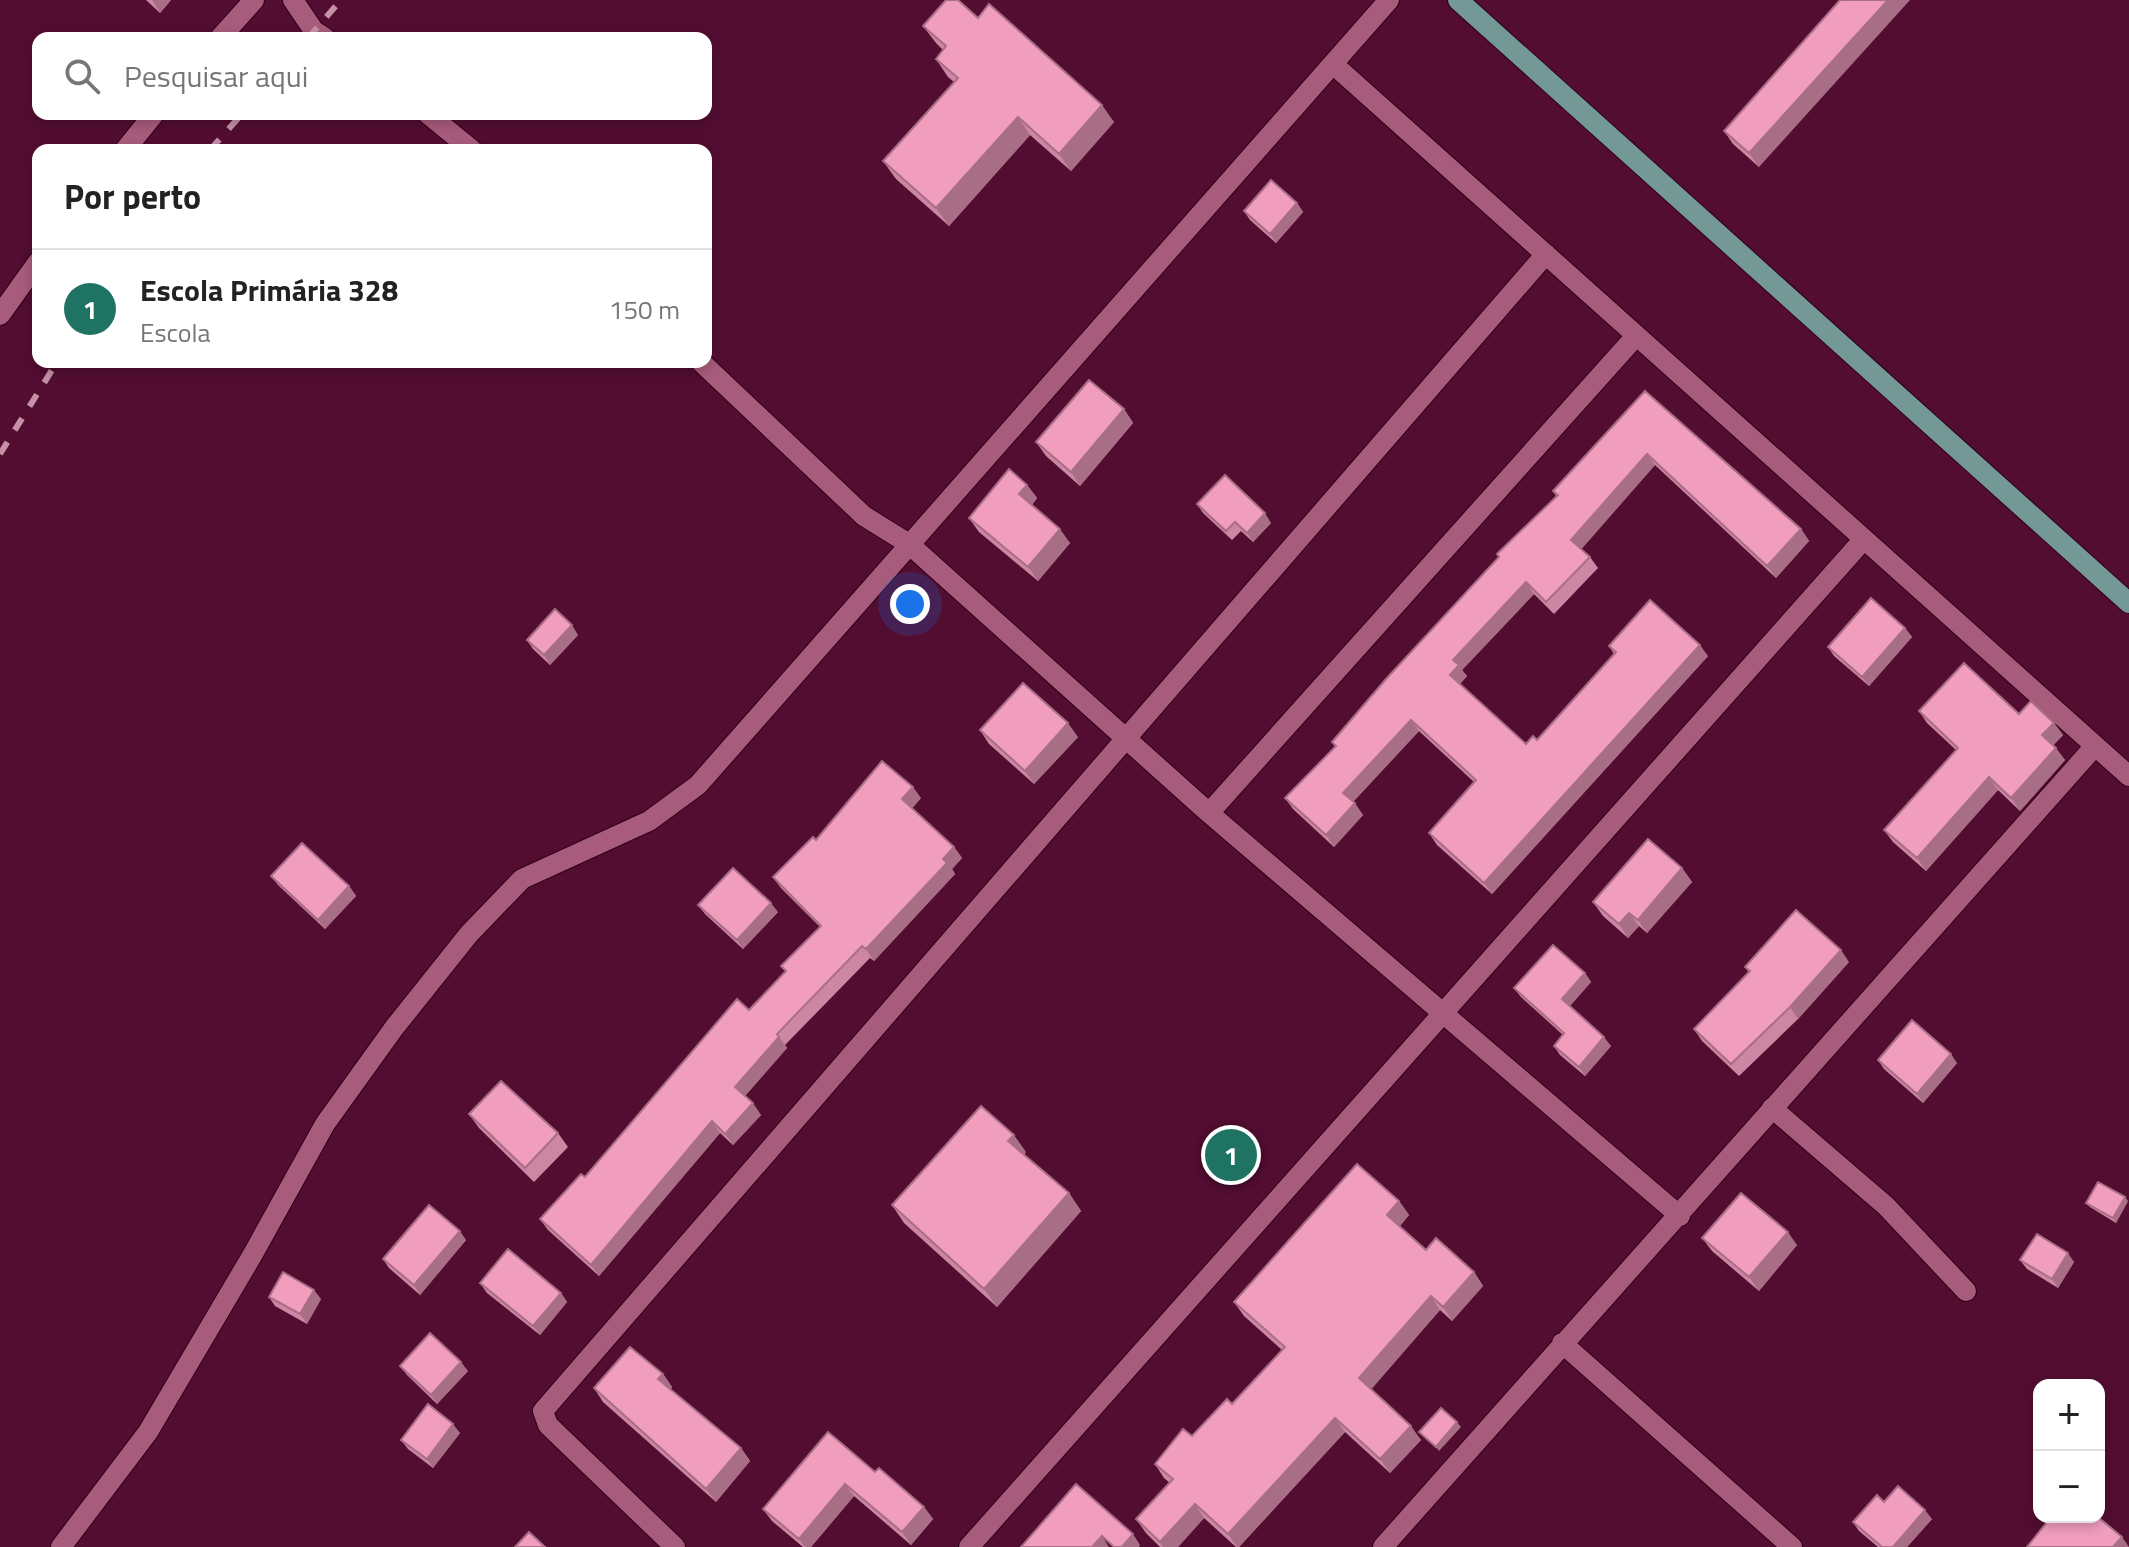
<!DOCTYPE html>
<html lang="pt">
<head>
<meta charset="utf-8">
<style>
  body { margin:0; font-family:"Titillium Web",sans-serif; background:#f2f2f2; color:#222 }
  .controls { position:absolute; right:24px; bottom:24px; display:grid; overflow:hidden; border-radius:16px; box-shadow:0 4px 12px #0003 }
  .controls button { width:72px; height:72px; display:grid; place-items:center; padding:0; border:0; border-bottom:2px solid #e0e0e0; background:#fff; color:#222; font:40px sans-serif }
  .you { position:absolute; left:910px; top:604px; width:28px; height:28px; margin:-20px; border:6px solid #fff; border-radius:50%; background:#1a73e8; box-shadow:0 0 0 12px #1a73e833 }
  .badge { display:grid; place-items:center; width:52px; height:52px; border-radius:50%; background:#1f7362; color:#fff; font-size:26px; font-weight:700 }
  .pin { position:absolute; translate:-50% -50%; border:4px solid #fff; box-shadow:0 2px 8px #0006 }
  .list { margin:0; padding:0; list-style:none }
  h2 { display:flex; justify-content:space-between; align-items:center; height:104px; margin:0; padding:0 32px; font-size:34px }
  h2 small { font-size:26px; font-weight:400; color:#767676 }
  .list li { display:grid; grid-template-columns:52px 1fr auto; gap:24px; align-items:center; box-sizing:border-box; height:120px; padding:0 32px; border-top:2px solid #e0e0e0 }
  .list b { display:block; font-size:30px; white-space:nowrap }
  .list p { margin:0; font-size:26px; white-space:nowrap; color:#767676 }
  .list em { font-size:26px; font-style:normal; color:#767676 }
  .icon { flex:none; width:44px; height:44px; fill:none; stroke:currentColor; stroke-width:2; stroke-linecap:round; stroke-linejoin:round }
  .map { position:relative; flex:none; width:2129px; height:1547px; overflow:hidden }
  .search { position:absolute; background:#fff; box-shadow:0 4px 12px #0003; left:32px; top:32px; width:680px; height:88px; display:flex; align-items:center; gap:20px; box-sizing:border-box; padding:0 28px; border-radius:16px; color:#767676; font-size:30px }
  .panel { position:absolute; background:#fff; box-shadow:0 4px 12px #0003; left:32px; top:144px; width:680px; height:224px; border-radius:16px }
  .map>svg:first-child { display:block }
</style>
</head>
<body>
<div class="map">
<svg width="2129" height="1547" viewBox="0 0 2129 1547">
  <rect width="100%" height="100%" fill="#520d31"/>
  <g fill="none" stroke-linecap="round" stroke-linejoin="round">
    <defs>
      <path id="minor" d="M 293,0 L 314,31 L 325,38
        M 220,38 L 254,0
        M 1333,64 L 2129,776
        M 428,114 L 472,150
        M 125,150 L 154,114
        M 0,315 L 38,262
        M 701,362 L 864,516 L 909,544 L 1209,813 L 1680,1216
        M 1209,813 L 1636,336
        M 1772,1108 L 1886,1206 L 1966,1291
        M 1562,1343 L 1792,1547
        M 61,1547 L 148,1432 L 253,1254 L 325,1124 L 394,1028 L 469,934 L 522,879 L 649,821 L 698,785 L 1389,0
        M 675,1547 L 548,1425 L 543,1411 L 1546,254
        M 969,1547 L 1864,539
        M 1383,1547 L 2095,746"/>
      <path id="major" d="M 1458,0 L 2129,603"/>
    </defs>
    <use href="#minor" stroke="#2f0018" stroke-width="22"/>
    <use href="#major" stroke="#2f0018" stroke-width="22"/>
    <use href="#minor" stroke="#a85c7c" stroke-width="20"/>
    <use href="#major" stroke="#749895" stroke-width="20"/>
    <path stroke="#c491a7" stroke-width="6" stroke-dasharray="14 14" stroke-linecap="butt" d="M 308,38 L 341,0
      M 210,150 L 242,114
      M 0,454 L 57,362"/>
  </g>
  <path fill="#ce87a3" d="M 146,0 L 171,0 L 160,13 Z
    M 1840,0 L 1759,167 L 1733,144 L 1724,131 Z
    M 978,18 L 1114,122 L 1071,171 L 1030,135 L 949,226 L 896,179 L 883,161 L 954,82 L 948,77 L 936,59 L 943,50 L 936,43 L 923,26 Z
    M 1297,203 L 1303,212 L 1276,243 L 1250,220 L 1244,211 Z
    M 1645,391 L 1801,529 L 1809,541 L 1776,578 L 1655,465 L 1581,549 L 1590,557 L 1598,568 L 1554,614 L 1534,594 L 1462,670 L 1467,676 L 1460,684 L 1526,744 L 1537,740 L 1614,654 L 1609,646 L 1708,656 L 1492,894 L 1437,845 L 1429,833 L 1474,782 L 1419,731 L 1353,802 L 1363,815 L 1334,847 L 1293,809 L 1285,798 L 1335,747 L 1332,742 L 1556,496 L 1553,491 Z
    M 1124,409 L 1133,423 L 1080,486 L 1046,456 L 1036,442 Z
    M 1027,485 L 1037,498 L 1032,505 L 1070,543 L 1038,581 L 979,532 L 969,518 Z
    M 1197,504 L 1271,523 L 1253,542 L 1241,531 L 1232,540 L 1203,513 Z
    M 1905,628 L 1912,637 L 1869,686 L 1834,656 L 1828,647 Z
    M 578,635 L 550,665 L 533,649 L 527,640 Z
    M 1919,711 L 2019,714 L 2054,723 L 2063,735 L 2053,745 L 2065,760 L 2020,811 L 1998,790 L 1926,871 L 1893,842 L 1884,830 L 1956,750 L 1927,723 Z
    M 980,730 L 1078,737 L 1034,784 L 989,744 Z
    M 921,798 L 912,808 L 954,847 L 962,858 L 952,869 L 955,874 L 874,961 L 870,958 L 785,1045 L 787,1048 L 745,1096 L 761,1115 L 733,1145 L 720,1133 L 599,1276 L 548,1230 L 540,1219 L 585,1177 L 786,972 L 781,966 L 820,927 L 781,888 L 773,877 L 816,840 Z
    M 1682,868 L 1692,882 L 1647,933 L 1639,926 L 1628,938 L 1603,916 L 1593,902 Z
    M 271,876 L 349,886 L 356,896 L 325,929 L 278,885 Z
    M 698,905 L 778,912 L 743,949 L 705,914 Z
    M 1849,962 L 1798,1019 L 1739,1076 L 1702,1041 L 1694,1029 L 1749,973 L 1745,967 Z
    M 1585,973 L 1591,982 L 1570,1006 L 1611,1046 L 1585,1076 L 1560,1055 L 1554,1046 L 1563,1035 L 1521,997 L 1514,988 Z
    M 1878,1060 L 1957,1063 L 1923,1103 L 1884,1069 Z
    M 469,1114 L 558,1133 L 568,1147 L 534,1182 L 479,1128 Z
    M 1026,1152 L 1024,1155 L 1069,1193 L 1081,1211 L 997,1307 L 904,1223 L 892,1205 Z
    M 1399,1201 L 1409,1215 L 1400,1226 L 1426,1250 L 1474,1272 L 1483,1286 L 1452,1321 L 1440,1310 L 1371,1389 L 1421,1440 L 1390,1473 L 1345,1432 L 1239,1547 L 1236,1547 L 1204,1518 L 1178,1547 L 1160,1547 L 1146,1533 L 1136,1519 L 1170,1483 L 1164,1478 L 1155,1464 L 1192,1436 L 1232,1404 L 1282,1350 L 1244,1316 L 1234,1302 Z
    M 2128,1201 L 2116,1223 L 2090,1207 L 2086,1203 Z
    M 1702,1238 L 1797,1245 L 1759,1291 L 1712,1251 Z
    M 466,1240 L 420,1295 L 389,1268 L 383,1259 Z
    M 2020,1260 L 2074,1262 L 2058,1288 L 2027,1269 Z
    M 480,1283 L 561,1293 L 567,1302 L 540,1335 L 487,1293 Z
    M 269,1297 L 321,1299 L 307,1324 L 275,1306 Z
    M 400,1366 L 468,1371 L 437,1404 L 407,1375 Z
    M 663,1374 L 672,1387 L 671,1389 L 741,1448 L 750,1461 L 716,1502 L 603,1402 L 594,1388 Z
    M 460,1433 L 433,1468 L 408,1449 L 401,1440 Z
    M 875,1472 L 924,1507 L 933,1519 L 911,1545 L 854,1496 L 811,1547 L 803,1547 L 772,1521 L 763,1509 Z
    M 1884,1502 L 1932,1519 L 1907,1547 L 1878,1547 L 1859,1531 L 1853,1522 Z"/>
  <path fill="#a86e85" d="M 152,0 L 171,0 L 160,13 Z
    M 1888,0 L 1910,0 L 1759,167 L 1749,153 Z
    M 1102,105 L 1114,122 L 1071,171 L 1059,154 Z
    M 1018,117 L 1030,135 L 949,226 L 936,208 Z
    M 1297,203 L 1303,212 L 1276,243 L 1270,234 Z
    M 1124,409 L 1133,423 L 1080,486 L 1071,472 Z
    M 1647,454 L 1655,465 L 1579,552 L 1571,540 Z
    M 1027,485 L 1037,498 L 1029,508 L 1019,494 Z
    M 1265,513 L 1271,523 L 1253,542 L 1247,533 Z
    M 1060,529 L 1070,543 L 1038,581 L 1028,567 Z
    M 1801,529 L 1809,541 L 1776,578 L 1767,566 Z
    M 1526,582 L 1534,594 L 1462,670 L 1467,676 L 1458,686 L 1450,675 L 1453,660 Z
    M 572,625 L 578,635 L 550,665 L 544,655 Z
    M 1905,628 L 1912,637 L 1869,686 L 1862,677 Z
    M 1700,645 L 1708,656 L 1492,894 L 1484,883 Z
    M 1411,720 L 1419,731 L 1351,804 L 1343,793 Z
    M 1068,723 L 1078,737 L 1034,784 L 1025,771 Z
    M 2054,723 L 2063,735 L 2051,748 L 2042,735 Z
    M 2056,748 L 2065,760 L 2020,811 L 2011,798 Z
    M 1989,777 L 1998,790 L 1926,871 L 1917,858 Z
    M 913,787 L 921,798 L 910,811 L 902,799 Z
    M 1355,803 L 1363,815 L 1334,847 L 1326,835 Z
    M 954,847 L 962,858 L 952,869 L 955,874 L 874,961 L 866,949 Z
    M 1682,868 L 1692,882 L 1647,933 L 1638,920 Z
    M 349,886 L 356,896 L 325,929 L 318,920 Z
    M 771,903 L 778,912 L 743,949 L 737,940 Z
    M 1629,913 L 1639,926 L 1628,938 L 1619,924 Z
    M 1841,950 L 1849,962 L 1798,1019 L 1790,1007 Z
    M 1585,973 L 1591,982 L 1568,1008 L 1562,999 Z
    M 779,1037 L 787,1048 L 743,1098 L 735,1087 Z
    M 1604,1037 L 1611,1046 L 1585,1076 L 1579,1067 Z
    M 1951,1054 L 1957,1063 L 1923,1103 L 1917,1094 Z
    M 753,1103 L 761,1115 L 733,1145 L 725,1134 Z
    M 712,1121 L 720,1133 L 599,1276 L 591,1265 Z
    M 1014,1135 L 1026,1152 L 1021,1158 L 1008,1141 Z
    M 1069,1193 L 1081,1211 L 997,1307 L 984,1289 Z
    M 2125,1197 L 2128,1201 L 2116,1223 L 2113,1218 Z
    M 1399,1201 L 1409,1215 L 1397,1229 L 1387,1215 Z
    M 460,1231 L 466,1240 L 420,1295 L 414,1285 Z
    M 1788,1232 L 1797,1245 L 1759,1291 L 1749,1277 Z
    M 2068,1253 L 2074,1262 L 2058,1288 L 2052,1279 Z
    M 1474,1272 L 1483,1286 L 1452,1321 L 1443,1307 Z
    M 314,1290 L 321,1299 L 307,1324 L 300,1314 Z
    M 561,1293 L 567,1302 L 540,1335 L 533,1326 Z
    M 1431,1296 L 1440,1310 L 1369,1392 L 1359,1378 Z
    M 461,1362 L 468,1371 L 437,1404 L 431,1395 Z
    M 663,1374 L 672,1387 L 668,1392 L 658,1379 Z
    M 1335,1418 L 1345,1432 L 1239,1547 L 1237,1547 L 1228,1534 Z
    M 1457,1422 L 1461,1427 L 1439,1451 L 1436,1447 Z
    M 453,1424 L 460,1433 L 433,1468 L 427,1459 Z
    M 1411,1426 L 1421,1440 L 1390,1473 L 1380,1459 Z
    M 741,1448 L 750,1461 L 716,1502 L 706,1489 Z
    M 845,1484 L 854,1496 L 811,1547 L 805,1547 L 799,1539 Z
    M 1195,1504 L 1204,1518 L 1178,1547 L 1163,1547 L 1160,1542 Z
    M 924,1507 L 933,1519 L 911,1545 L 902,1532 Z
    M 1925,1510 L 1932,1519 L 1907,1547 L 1893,1547 Z
    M 1133,1534 L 1140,1545 L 1139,1547 L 1122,1547 Z
    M 1102,1536 L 1109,1547 L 1092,1547 Z
    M 2122,1537 L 2129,1547 L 2113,1547 Z"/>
  <path fill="#f09dbe" stroke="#a86e85" stroke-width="2" d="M 946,0 L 958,0 L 978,18 L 989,4 L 1102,105 L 1059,154 L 1018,117 L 936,208 L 883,161 L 958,78 L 936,59 L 946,46 L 923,26 Z
    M 1840,0 L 1888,0 L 1749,153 L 1724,131 Z
    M 1271,180 L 1297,203 L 1270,234 L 1244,211 Z
    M 1089,380 L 1124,409 L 1071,472 L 1036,442 Z
    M 1645,391 L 1801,529 L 1767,566 L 1647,454 L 1571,540 L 1590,557 L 1546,602 L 1526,582 L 1453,660 L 1459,665 L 1450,675 L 1526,744 L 1533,736 L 1537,740 L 1616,652 L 1609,646 L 1650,600 L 1700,645 L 1484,883 L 1429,833 L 1476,780 L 1411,720 L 1343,793 L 1355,803 L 1326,835 L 1285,798 L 1336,746 L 1332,742 L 1386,679 L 1499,557 L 1497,554 L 1558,495 L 1553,491 Z
    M 1009,469 L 1027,485 L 1019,494 L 1060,529 L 1028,567 L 969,518 Z
    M 1225,475 L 1265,513 L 1247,533 L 1235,522 L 1226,531 L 1197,504 Z
    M 1871,598 L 1905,628 L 1862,677 L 1828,647 Z
    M 555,609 L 572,625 L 544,655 L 527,640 Z
    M 1964,663 L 2019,714 L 2031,701 L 2034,704 L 2054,723 L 2042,735 L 2056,748 L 2011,798 L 1989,777 L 1917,858 L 1884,830 L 1958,748 L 1919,711 Z
    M 1023,683 L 1068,723 L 1025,771 L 980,730 Z
    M 882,761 L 913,787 L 902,799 L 954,847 L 943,859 L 947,863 L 866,949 L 862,946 L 777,1034 L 779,1037 L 735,1087 L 753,1103 L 725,1134 L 712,1121 L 591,1265 L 540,1219 L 581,1174 L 585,1177 L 737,999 L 749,1010 L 786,971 L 781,966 L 821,926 L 773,877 L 813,837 L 816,840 Z
    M 1648,839 L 1682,868 L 1638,920 L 1629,913 L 1619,924 L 1593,902 Z
    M 302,843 L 349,886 L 318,920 L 271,876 Z
    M 733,868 L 771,903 L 737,940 L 698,905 Z
    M 1796,910 L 1841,950 L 1790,1007 L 1731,1064 L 1694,1029 L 1750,971 L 1745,967 Z
    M 1553,945 L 1585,973 L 1562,999 L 1604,1037 L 1579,1067 L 1554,1046 L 1564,1033 L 1514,988 Z
    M 1912,1020 L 1951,1054 L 1917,1094 L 1878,1060 Z
    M 501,1081 L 558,1133 L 525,1168 L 469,1114 Z
    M 981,1106 L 1014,1135 L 1008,1141 L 1069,1193 L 984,1289 L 892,1205 Z
    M 1357,1164 L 1399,1201 L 1387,1215 L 1426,1250 L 1436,1238 L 1474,1272 L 1443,1307 L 1431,1296 L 1359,1378 L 1411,1426 L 1380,1459 L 1335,1418 L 1228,1534 L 1195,1504 L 1160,1542 L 1136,1519 L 1173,1479 L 1155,1464 L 1183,1429 L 1192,1436 L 1227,1399 L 1232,1404 L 1285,1347 L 1234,1302 Z
    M 2098,1182 L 2125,1197 L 2113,1218 L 2086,1203 Z
    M 1741,1193 L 1788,1232 L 1749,1277 L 1702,1238 Z
    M 429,1205 L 460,1231 L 414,1285 L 383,1259 Z
    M 2037,1234 L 2068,1253 L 2052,1279 L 2020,1260 Z
    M 508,1249 L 561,1293 L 533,1326 L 480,1283 Z
    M 283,1272 L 314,1290 L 300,1314 L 269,1297 Z
    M 430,1333 L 461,1362 L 431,1395 L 400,1366 Z
    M 630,1347 L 663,1374 L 658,1379 L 741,1448 L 706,1489 L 594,1388 Z
    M 428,1404 L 453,1424 L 427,1459 L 401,1440 Z
    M 1441,1408 L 1457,1422 L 1436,1447 L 1419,1432 Z
    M 828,1432 L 875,1472 L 879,1468 L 924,1507 L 902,1532 L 845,1484 L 799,1539 L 763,1509 Z
    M 1076,1484 L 1133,1534 L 1122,1547 L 1114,1547 L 1102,1536 L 1092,1547 L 1021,1547 Z
    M 1898,1486 L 1925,1510 L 1893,1547 L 1882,1547 L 1853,1522 L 1877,1495 L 1884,1502 Z
    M 2051,1517 L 2098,1517 L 2122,1537 L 2113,1547 L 2027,1547 Z
    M 529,1532 L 545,1547 L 515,1547 Z"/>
</svg>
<div class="controls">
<button>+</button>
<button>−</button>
</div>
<div class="you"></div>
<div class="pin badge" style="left:1231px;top:1155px">1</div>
<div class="search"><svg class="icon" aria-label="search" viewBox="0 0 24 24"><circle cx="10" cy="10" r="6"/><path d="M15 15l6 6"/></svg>Pesquisar aqui</div>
<section class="panel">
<h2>Por perto<small></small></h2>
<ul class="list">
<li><span class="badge">1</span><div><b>Escola Primária 328</b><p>Escola</p></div><em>150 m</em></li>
</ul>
</section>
</div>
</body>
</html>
